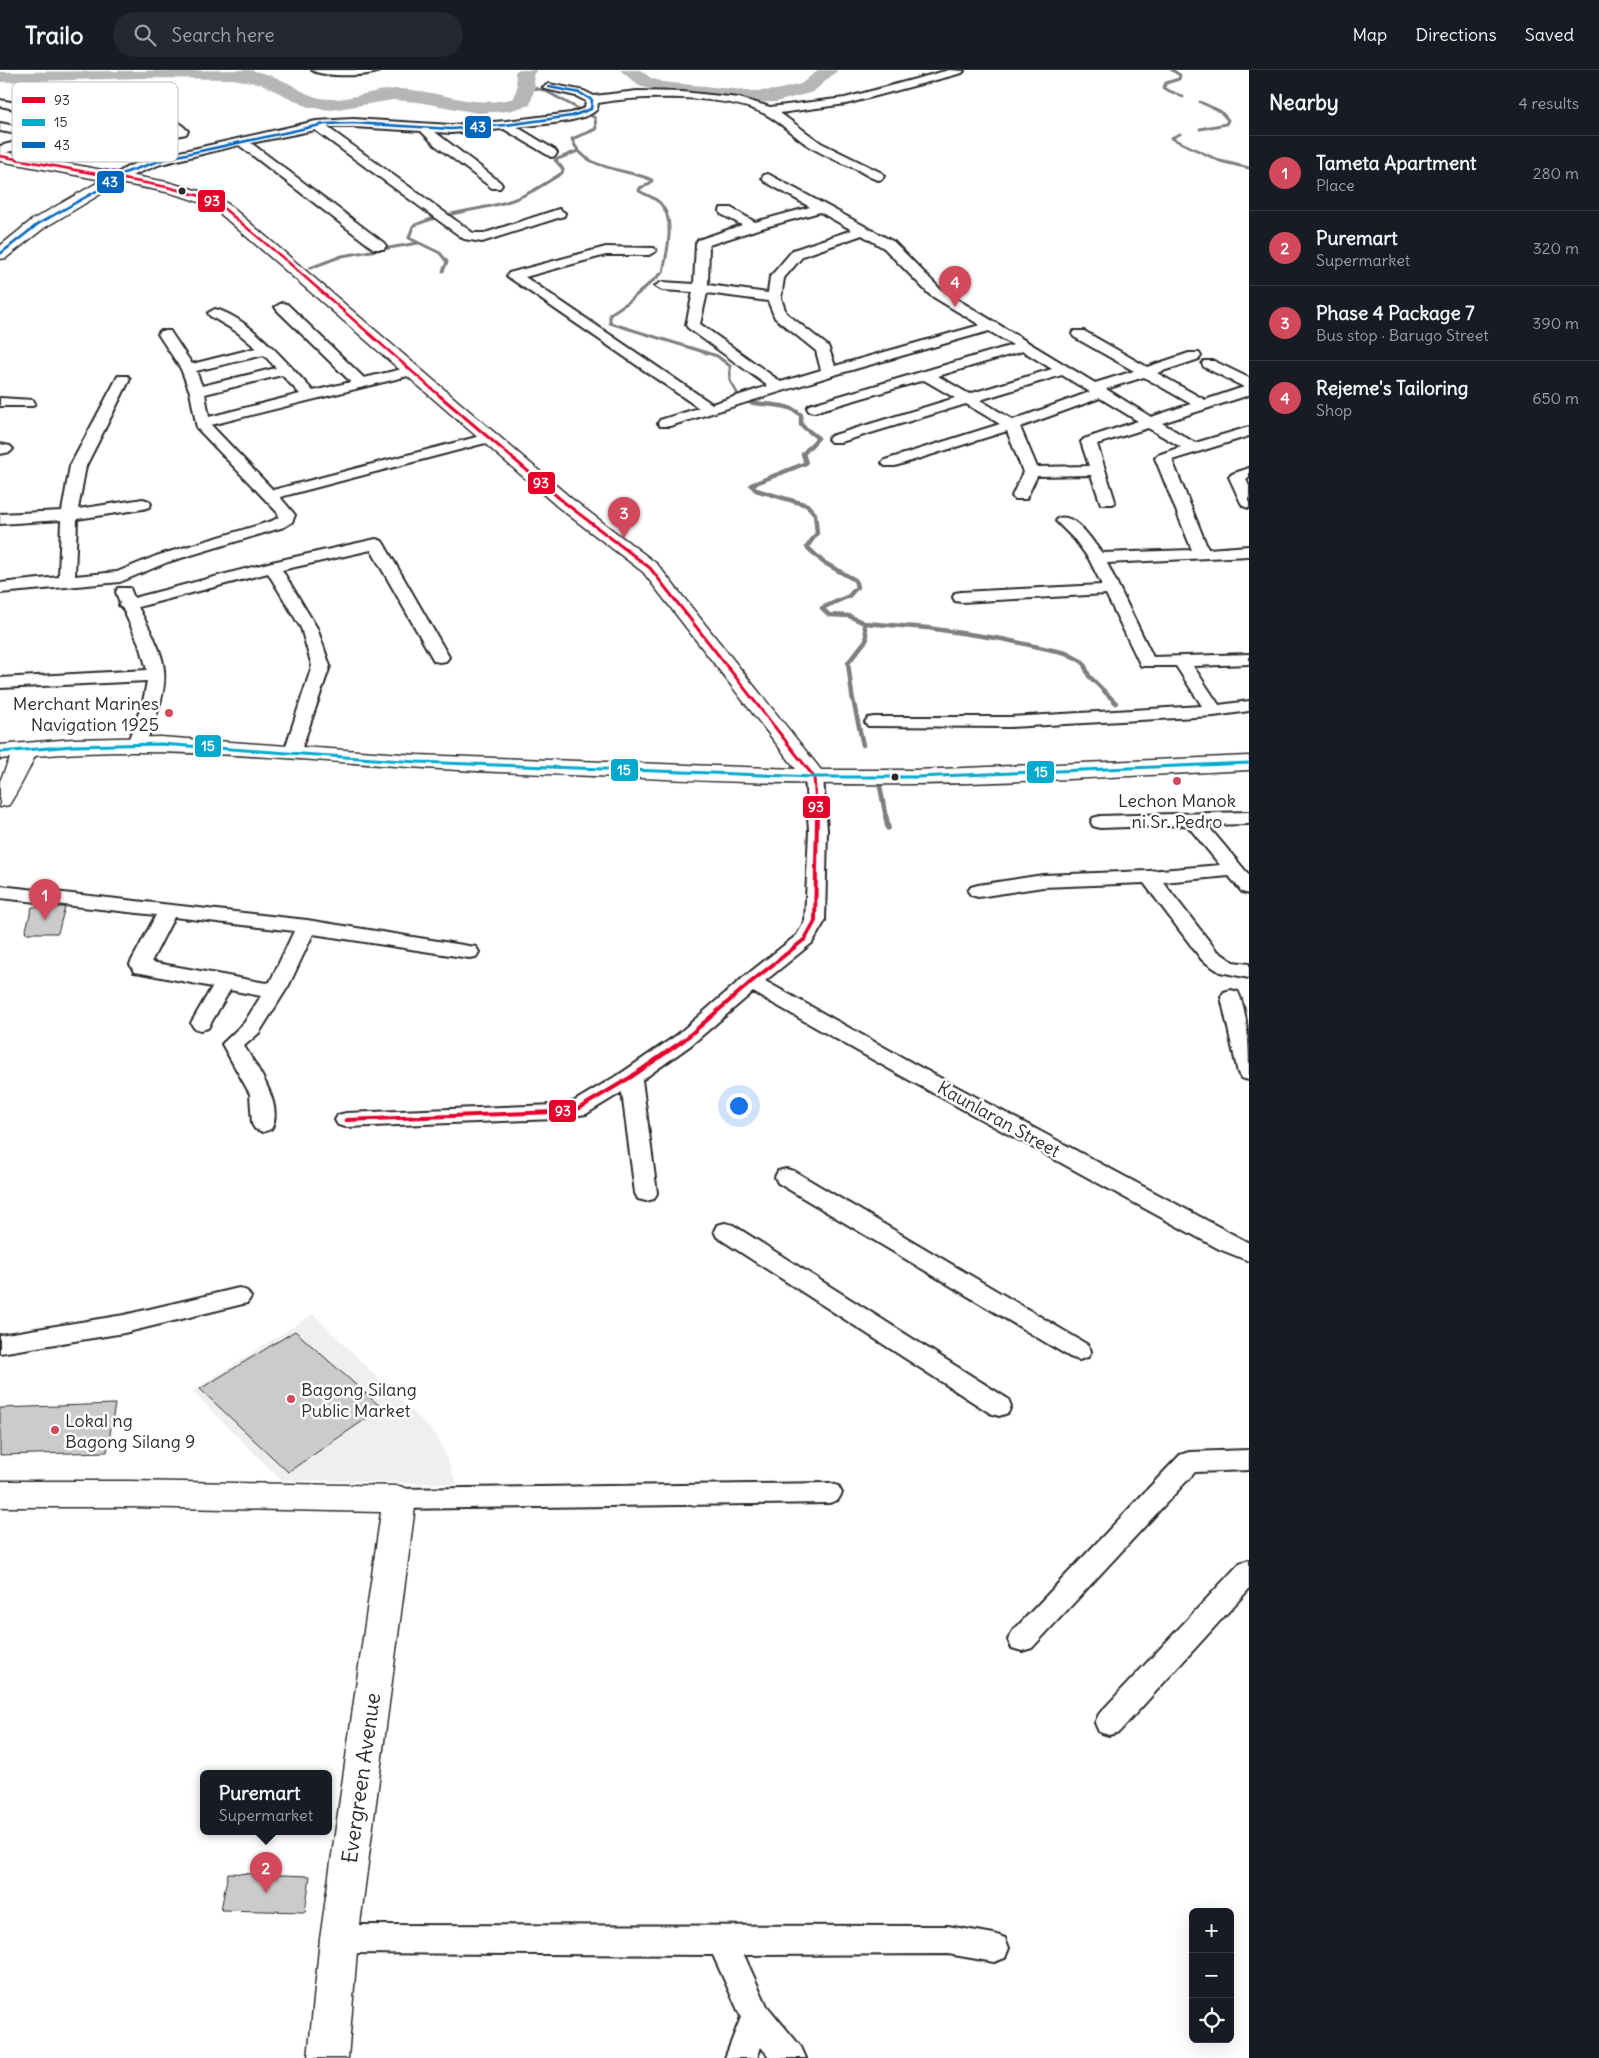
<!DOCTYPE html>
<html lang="en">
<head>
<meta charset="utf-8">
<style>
  body { margin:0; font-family:Delius,sans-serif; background:#242831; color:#f1f3f6 }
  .controls { position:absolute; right:15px; bottom:15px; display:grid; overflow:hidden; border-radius:8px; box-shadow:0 5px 20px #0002 }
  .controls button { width:45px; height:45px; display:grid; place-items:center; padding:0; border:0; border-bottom:1px solid #363941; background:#171b24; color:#f1f3f6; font:25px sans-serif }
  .you { position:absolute; left:738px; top:1035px; width:18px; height:18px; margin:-12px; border:4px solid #fff; border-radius:50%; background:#1a73e8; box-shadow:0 0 0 8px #1a73e833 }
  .badge { display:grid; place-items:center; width:32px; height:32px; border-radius:50%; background:#d1495b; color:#fff; font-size:16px; font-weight:700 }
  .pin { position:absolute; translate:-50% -41px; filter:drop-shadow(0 1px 2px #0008) }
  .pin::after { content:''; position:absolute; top:26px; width:18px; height:15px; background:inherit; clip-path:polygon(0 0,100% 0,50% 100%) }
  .popup { position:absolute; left:200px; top:1700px; width:132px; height:65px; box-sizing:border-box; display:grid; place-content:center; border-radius:8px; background:#171b24; filter:drop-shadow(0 1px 4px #0005); font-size:16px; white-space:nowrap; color:#9ea1a6 }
  .popup b { font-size:19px; color:#f1f3f6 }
  .popup::after { content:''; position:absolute; left:50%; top:100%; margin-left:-10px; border:10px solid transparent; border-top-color:#171b24 }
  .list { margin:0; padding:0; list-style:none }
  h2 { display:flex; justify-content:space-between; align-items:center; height:65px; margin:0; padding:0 20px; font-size:21px }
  h2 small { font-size:16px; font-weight:400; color:#9ea1a6 }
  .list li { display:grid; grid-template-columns:32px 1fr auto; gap:15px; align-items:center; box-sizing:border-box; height:75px; padding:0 20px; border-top:1px solid #363941 }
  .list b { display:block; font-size:19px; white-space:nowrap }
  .list p { margin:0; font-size:16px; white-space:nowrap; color:#9ea1a6 }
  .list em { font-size:16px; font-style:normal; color:#9ea1a6 }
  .icon { flex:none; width:28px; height:28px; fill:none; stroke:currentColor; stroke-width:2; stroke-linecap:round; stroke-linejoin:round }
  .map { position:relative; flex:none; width:1249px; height:1988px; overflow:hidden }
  header { display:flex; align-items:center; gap:30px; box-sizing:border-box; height:70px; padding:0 25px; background:#171b24; border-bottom:1px solid #363941 }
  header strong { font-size:24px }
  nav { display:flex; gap:28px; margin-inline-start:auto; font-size:18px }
  .search { width:350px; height:45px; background:#242831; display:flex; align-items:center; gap:12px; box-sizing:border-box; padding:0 18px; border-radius:28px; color:#9ea1a6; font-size:19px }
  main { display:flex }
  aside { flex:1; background:#171b24 }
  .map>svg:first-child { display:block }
</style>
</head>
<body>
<header>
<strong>Trailo</strong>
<div class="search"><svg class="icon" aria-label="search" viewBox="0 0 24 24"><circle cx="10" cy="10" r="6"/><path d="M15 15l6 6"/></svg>Search here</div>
<nav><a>Map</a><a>Directions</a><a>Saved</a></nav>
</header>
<main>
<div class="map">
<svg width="1249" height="1988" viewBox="0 0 1249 1988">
  <rect width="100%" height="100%" fill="#fff"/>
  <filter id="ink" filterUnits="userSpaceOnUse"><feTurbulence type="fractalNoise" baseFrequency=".02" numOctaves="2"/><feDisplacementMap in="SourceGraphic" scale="10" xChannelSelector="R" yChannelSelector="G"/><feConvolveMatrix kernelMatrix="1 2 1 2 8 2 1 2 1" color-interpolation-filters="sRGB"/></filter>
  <g filter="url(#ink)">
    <path fill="#efefef" d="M 313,1244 L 438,1367 L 457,1414 L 281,1410 L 192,1321 Z"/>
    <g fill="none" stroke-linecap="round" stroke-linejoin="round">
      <path stroke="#7e7e7e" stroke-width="3" d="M 1172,0 L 1180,5 L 1179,9 L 1166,13 L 1163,18 L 1183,27
        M 526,17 L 544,20 L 595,48 L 596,59 L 572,69 C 583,101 625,98 652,110 L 650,114 L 640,118 L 639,121 C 646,125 654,127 660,133 C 676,149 667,182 663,202 L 627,233 L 610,244 L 610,253 L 717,286 L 730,296 L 730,311 L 737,323
        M 1200,32 L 1220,41 L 1228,50 L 1226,54 L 1200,59
        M 1180,64 L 1171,68 L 1220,91 L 1249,98
        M 310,198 L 342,186 L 418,173
        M 443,201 L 447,192 L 440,183 L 409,168 L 413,156 C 442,143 473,141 503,133 C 525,127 543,115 562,103 L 563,99 L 555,90 L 578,81"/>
      <path stroke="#7e7e7e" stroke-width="4.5" d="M 749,332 C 766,336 787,332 801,345 L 801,355 L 818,368 L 803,384 L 806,393 L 751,415 L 756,420 L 807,435 L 815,444 L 817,463 L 807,477 L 823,492 L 855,510 L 857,517 L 849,526 L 822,538 L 829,545 L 849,546 L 864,553 L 928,558 L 1002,569 L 1066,583 L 1083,592 L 1089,606 L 1116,633
        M 863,675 L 852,625 L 848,593 L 867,569 L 864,553
        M 879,711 L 886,748"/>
      <path stroke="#7e7e7e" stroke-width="5.5" d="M 886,747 L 888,758"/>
      <path fill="#b6b6b6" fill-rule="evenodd" d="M 249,0 C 262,2 274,6 286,12 C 297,17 308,26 320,28 C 346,33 371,19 397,19 C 436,19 475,40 514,28 L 517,17 L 515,3 L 517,0 L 537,0 L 533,5 L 535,17 L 530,35 L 508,41 L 478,43 L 418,32 L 393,30 L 331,40 L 308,37 L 261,14 L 233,9 L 142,8 L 0,12 L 0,2 Z
        M 620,0 L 640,0 L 651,8 L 662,12 L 754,21 L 776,20 L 801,14 L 818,0 L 838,0 L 813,22 L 776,32 L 754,33 L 660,22 L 639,16 Z"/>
    </g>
    <path fill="#cbcbcb" stroke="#2b2b2b" d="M 32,837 L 65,837 L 58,863 L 25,863 Z
      M 295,1261 L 382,1338 L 288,1402 L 200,1319 Z
      M 115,1334 L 107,1382 L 0,1385 L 0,1338 Z
      M 228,1803 L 310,1806 L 305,1842 L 221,1840 Z"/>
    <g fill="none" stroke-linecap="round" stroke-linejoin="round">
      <defs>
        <path id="street" d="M 312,0 L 381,0 C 373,7 320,7 312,0 Z
          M 949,0 L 964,1 L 962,3 L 846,34 L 780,43 L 821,73 L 882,103 L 884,106 L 882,109 L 878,110 C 870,108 862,102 854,98 C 838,91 821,84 806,74 C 793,65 781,53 767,45 C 729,24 640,25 598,33 L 597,39 C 586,53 536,54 517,57 L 555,80 L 557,83 L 555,86 L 551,87 L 504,59 L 451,63 L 435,62 L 500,112 L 502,115 L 500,118 L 492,118 L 435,75 L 421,61 L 353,57 L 327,57 L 473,163 L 485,163 L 559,139 L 565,143 L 564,146 L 482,172 L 464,169 L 315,60 L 251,73 L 384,173 L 386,176 L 384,179 L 374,179 L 239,75 L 161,94 L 121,110 L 117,111 L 111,107 L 129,96 L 153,88 L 316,51 L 353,49 L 451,55 L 506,51 L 571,43 L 585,38 L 586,31 L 576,26 L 545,19 L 543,17 L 549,14 L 584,21 L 594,26 L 637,21 L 682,22 L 739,28 L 770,37 L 845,28 Z
          M 0,30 L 116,52 L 141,66 L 173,59 L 163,50 L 169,46 L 173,47 L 188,61 L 186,64 L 139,74 L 108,58 L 102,57 L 0,84 L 0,76 L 35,67 L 0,61 L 0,53 L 51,63 L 88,54 L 0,36 Z
          M 768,104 L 894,172 L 940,219 L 1095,313 L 1134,301 L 1074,267 L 1072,264 L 1074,261 L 1084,261 L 1147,297 L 1189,283 L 1199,283 L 1201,286 L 1199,289 L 1157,303 L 1205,330 L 1244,317 L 1204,297 L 1202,294 L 1204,291 L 1214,291 L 1249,308 L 1249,325 L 1162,353 L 1195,373 L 1249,357 L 1249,366 L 1172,390 L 1208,479 L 1249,476 L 1249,486 L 1107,493 L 1153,587 L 1249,584 L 1249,594 L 1193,596 L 1219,635 L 1249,631 L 1249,641 L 1214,646 L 1010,657 L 868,656 L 865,652 L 868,648 L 874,647 L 1010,647 L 1202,636 L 1176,596 L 1141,596 L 1106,524 L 961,532 L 955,531 L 953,527 L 955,523 L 961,522 L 1102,515 L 1089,489 L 1075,470 L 1056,451 L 1058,448 C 1076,443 1092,471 1102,483 L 1192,480 L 1155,388 L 1158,385 L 1181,377 L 1148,358 L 1097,374 L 1115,431 L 1113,434 L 1101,434 L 1091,405 L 1037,406 L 1026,429 L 1014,429 L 1012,426 L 1023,402 L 1007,361 L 895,396 L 885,396 L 882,393 L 885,390 L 1000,354 L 966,334 L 841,372 L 831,372 L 828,369 L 831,366 L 955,328 L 924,310 L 814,342 L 809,341 L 807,338 L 809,335 L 1013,275 L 989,261 L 834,305 L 670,356 L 660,356 L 658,353 L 660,350 L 699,338 L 507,206 L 509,203 L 606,177 L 654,178 L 656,181 L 649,185 L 606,185 L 525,207 L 712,334 L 768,316 L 688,258 L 686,255 L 693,222 L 662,220 L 655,216 L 662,212 L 694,214 L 696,173 L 698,170 L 742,155 L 721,144 L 720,141 L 721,138 L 731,138 L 755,152 L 810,137 L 764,111 L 762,108 L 764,105 ZM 820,142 L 852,160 L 793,180 L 770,207 L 768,223 L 708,215 L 709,175 L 758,159 ZM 862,165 L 884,178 L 930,225 L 980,255 L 835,296 L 828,276 L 786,243 L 781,228 L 784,208 L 803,186 ZM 707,223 L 768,231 L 775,248 L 816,281 L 821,300 L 781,312 L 700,254 ZM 1023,281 L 1052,299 L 969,324 L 938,306 ZM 1062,305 L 1090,322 L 1013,350 L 980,330 ZM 1144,307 L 1191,334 L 1151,347 L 1106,319 ZM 1100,328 L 1138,351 L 1084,369 L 1081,372 L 1089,396 L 1037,397 L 1020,357 Z
          M 282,233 L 287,234 L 364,308 L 411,297 L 416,298 L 418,301 L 416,304 L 211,355 L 273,420 L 488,364 L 493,365 L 495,368 L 493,371 L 280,427 L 295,445 L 292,452 L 284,457 L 168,492 L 120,512 L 0,523 L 0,513 L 59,507 L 61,450 L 0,454 L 0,444 L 62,441 L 70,396 L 118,306 L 128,306 L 130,309 L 86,396 L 78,439 L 143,429 L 149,431 L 151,434 L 149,437 L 143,439 L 77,449 L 75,506 L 117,502 L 156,486 L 272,451 L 279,447 L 278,443 L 197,358 L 190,322 L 181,299 L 158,264 L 160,261 L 170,261 L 192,294 L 256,278 L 237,262 L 210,246 L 208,243 L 215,239 C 250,248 289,295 313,321 L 351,312 L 277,240 L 275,237 ZM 264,285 L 276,298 L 202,316 L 196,301 ZM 282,305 L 300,324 L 209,347 L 205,324 Z
          M 0,328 L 33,330 L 35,333 L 33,336 L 0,336 Z
          M 0,374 L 10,376 L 13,379 L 10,382 L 0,384 Z
          M 1249,398 L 1249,408 L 1246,409 L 1249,416 L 1249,438 L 1243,436 L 1241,433 L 1229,407 L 1232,404 Z
          M 376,469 L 382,471 L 384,474 L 449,587 L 446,591 L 440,592 L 434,591 L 371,480 L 282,500 L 317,558 L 330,596 L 299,686 L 293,687 L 287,686 L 284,682 L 312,596 L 301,558 L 268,503 L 138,537 C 162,583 174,599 155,649 C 151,659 148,670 142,678 L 136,679 L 130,678 L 127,674 L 143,632 L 147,611 L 0,618 L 0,608 L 147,600 L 141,578 L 123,539 L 119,535 L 120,533 L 116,522 L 118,518 L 130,518 L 134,528 L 272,492 Z
          M 814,701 L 820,703 L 823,707 L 827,760 L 825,851 L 812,873 L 765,911 L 916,995 L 1249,1173 L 1249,1191 L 1219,1179 L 900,1005 L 753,922 L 691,975 L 642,1010 L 657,1123 L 654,1129 L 646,1131 L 638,1129 L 635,1123 L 622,1022 L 586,1044 L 555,1049 L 346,1057 L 338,1055 L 335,1050 L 338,1045 L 346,1043 L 555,1035 L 573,1032 L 623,1002 L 677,965 L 744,907 L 797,865 L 805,851 L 809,760 L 805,707 L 808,703 Z
          M 1249,742 L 1249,754 L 1207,755 L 1249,805 L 1249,824 L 1242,822 L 1229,806 L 1163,812 L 1216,880 L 1233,892 L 1249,894 L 1249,908 L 1220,902 L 1202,890 L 1144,813 L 1043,817 L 978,827 L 971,825 L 968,821 L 971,817 L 978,815 L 1043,805 L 1149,801 L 1220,795 L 1187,755 L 1100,758 L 1093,756 L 1091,752 L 1093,748 L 1100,746 Z
          M 0,816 L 307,850 L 469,876 L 476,877 L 479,882 L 476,887 L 469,888 L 313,864 L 289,915 L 259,963 L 244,976 C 256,996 285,1036 271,1059 L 263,1062 L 255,1059 L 252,1054 L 250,1024 L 222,974 L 244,953 L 261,926 L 230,920 L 208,958 L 201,960 L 194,958 L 191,953 L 212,917 L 141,903 L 134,902 L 130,894 L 156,845 L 0,828 ZM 174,847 L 294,861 L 270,912 L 266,913 L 151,892 Z
          M 1231,920 L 1238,922 C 1249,945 1249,984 1249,1010 L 1241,1008 L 1238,1003 L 1221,927 L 1224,922 Z
          M 786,1099 L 794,1101 L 1088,1275 L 1091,1281 L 1088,1287 L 1079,1290 L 1070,1287 L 778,1113 L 775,1107 L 778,1101 Z
          M 725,1153 L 733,1155 L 1008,1329 L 1011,1336 L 1008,1343 L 999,1346 L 990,1343 L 717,1167 L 714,1161 L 717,1155 Z
          M 239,1218 L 247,1221 L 251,1227 L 247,1233 L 124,1263 L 0,1283 L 0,1265 L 124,1245 Z
          M 1249,1380 L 1249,1400 L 1195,1402 L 1032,1578 L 1022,1581 L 1012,1578 L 1008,1570 L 1012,1562 L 1180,1385 L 1189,1382 Z
          M 829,1413 L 838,1416 L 842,1423 L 838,1430 L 829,1433 L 399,1439 L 390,1436 L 386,1429 L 390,1422 L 399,1419 Z
          M 1249,1490 L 1249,1519 L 1119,1662 L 1109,1665 L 1099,1662 L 1095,1653 L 1099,1644 L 1240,1493 Z
          M 339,1855 L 948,1856 L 994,1864 L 1005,1868 L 1009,1878 L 1005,1888 L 994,1892 L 948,1884 L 744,1885 L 767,1936 L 801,1977 L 806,1988 L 770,1988 L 761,1977 L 757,1988 L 725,1988 L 741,1947 L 713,1885 L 339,1883 L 328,1879 L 324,1869 L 328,1859 Z"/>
        <path id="secondary" d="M 0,81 L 167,112 L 210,124 L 228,134 L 572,429 L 657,494 L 821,700 L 916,700 L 1249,686 L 1249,700 C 1137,705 1025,713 913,714 C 775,716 636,707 498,702 C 343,696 190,673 35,686 C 27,704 19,719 9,735 L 0,737 L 0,711 L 10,688 L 0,689 L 0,675 L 73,669 L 160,667 L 417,685 L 796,699 L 643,502 L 558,437 L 216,140 C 186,124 153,119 119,113 L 44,158 L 6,188 L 0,189 L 0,176 L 32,150 L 102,110 L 0,91 Z
          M 0,1411 L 128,1411 L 399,1416 L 411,1420 L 416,1429 L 358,1869 L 348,1988 L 308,1988 L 320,1869 L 381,1442 L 128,1437 L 0,1437 Z"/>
      </defs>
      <use href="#street" stroke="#2b2b2b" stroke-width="4"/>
      <use href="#secondary" stroke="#2b2b2b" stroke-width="3"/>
      <use href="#street" fill="#fff" fill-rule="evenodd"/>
      <use href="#secondary" fill="#fff" fill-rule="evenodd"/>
      <defs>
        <path id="bus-1-far2" d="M 0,86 L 167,117 L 204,127 L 222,137 L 289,193 L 441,327"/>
        <path id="bus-1-far1" d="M 440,326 L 565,433 L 650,498 L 814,707 L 817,748"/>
        <path id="bus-1" d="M 346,1050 L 555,1042 L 578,1039 L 631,1007 L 684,970 L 751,912 L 805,869 L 815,851 L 817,747"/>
        <path id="bus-2" d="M 0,682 L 73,676 L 160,674 L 417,692 L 814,707 L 916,707 L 1249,693"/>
        <path id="bus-3" d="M 0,184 L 38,154 L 100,119 L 124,103 L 168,88 L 325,54 L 353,53 L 451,59 L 506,55 L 572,46 L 591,39 L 592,30 L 580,23 L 549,17"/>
      </defs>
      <use href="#bus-1-far2" stroke="#fff" stroke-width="5"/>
      <use href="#bus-1-far1" stroke="#fff" stroke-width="6"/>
      <use href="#bus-1" stroke="#fff" stroke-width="8"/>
      <use href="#bus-2" stroke="#fff" stroke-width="6"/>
      <use href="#bus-3" stroke="#fff" stroke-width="5"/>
      <use href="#bus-1-far2" stroke="#e4002b" stroke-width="2.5"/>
      <use href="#bus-1-far1" stroke="#e4002b" stroke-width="3"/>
      <use href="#bus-1" stroke="#e4002b" stroke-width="4"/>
      <use href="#bus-2" stroke="#00a9ce" stroke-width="3"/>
      <use href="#bus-3" stroke="#0065bd" stroke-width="2.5"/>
    </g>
  </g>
  <g fill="#2b2b2b" stroke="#fff" stroke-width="2">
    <circle cx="182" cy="121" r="4.5"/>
    <circle cx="895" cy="707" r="4.5"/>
  </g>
  <g fill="#d1495b" stroke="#fff" stroke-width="2">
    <circle cx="169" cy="643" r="5"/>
    <circle cx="1177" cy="711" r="5"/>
    <circle cx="291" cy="1329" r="5"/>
    <circle cx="55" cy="1360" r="5"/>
  </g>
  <g text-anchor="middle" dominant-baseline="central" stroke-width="5" stroke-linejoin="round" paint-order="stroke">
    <g font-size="18" fill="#2b2b2b" stroke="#fff" text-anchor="start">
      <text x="159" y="633" text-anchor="end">Merchant Marines<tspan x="159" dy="21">Navigation 1925</tspan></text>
      <text x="1177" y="730" text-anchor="middle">Lechon Manok<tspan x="1177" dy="21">ni Sr. Pedro</tspan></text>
      <text x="301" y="1319">Bagong Silang<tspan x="301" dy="21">Public Market</tspan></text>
      <text x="65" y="1350">Lokal ng<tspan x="65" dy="21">Bagong Silang 9</tspan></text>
    </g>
    <g font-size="18" fill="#2b2b2b" stroke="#fff">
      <text transform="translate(999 1049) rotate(29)">Kaunlaran Street</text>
    </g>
    <g font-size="21" fill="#2b2b2b" stroke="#fff">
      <text transform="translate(361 1708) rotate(-82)">Evergreen Avenue</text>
    </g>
  </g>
  <rect x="12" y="12" width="166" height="80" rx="8" fill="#fff" stroke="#bfbfbf" stroke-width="1"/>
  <rect x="22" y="27" width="23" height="6" fill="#e4002b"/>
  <rect x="22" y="49" width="23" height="7" fill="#00a9ce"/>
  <rect x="22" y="72" width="23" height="6" fill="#0065bd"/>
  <g font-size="14" fill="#2b2b2b">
    <text x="54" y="35">93</text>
    <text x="54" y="57">15</text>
    <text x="54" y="80">43</text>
  </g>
  <g stroke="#fff" stroke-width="2">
    <rect x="464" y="45" width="28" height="24" rx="5" fill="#0065bd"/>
    <rect x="96" y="100" width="29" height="24" rx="5" fill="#0065bd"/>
    <rect x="197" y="119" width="29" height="24" rx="5" fill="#e4002b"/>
    <rect x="527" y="401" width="29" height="24" rx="5" fill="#e4002b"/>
    <rect x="194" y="664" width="28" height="24" rx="5" fill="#00a9ce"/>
    <rect x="610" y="688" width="29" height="24" rx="5" fill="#00a9ce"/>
    <rect x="1026" y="690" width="29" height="24" rx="5" fill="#00a9ce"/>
    <rect x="802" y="725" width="29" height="24" rx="5" fill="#e4002b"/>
    <rect x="548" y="1029" width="29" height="24" rx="5" fill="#e4002b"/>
  </g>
  <g font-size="14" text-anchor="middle" font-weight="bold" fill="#fff">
    <text x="478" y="62">43</text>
    <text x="110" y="117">43</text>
    <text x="212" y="136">93</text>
    <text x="541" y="418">93</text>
    <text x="208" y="681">15</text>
    <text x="624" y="705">15</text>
    <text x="1041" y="707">15</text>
    <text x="816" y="742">93</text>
    <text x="563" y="1046">93</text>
  </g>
</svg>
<div class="controls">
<button>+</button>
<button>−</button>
<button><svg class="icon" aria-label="locate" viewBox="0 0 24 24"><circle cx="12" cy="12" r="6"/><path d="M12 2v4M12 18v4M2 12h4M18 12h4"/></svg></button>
</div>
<div class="you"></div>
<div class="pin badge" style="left:45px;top:850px">1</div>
<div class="pin badge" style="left:266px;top:1823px">2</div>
<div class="popup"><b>Puremart</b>Supermarket</div>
<div class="pin badge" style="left:624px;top:468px">3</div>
<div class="pin badge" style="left:955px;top:237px">4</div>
</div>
<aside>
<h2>Nearby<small>4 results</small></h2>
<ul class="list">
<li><span class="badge">1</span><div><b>Tameta Apartment</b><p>Place</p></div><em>280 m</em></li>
<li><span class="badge">2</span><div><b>Puremart</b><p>Supermarket</p></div><em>320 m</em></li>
<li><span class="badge">3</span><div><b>Phase 4 Package 7</b><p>Bus stop · Barugo Street</p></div><em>390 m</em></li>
<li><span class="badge">4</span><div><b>Rejeme's Tailoring</b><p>Shop</p></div><em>650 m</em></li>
</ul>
</aside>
</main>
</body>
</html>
